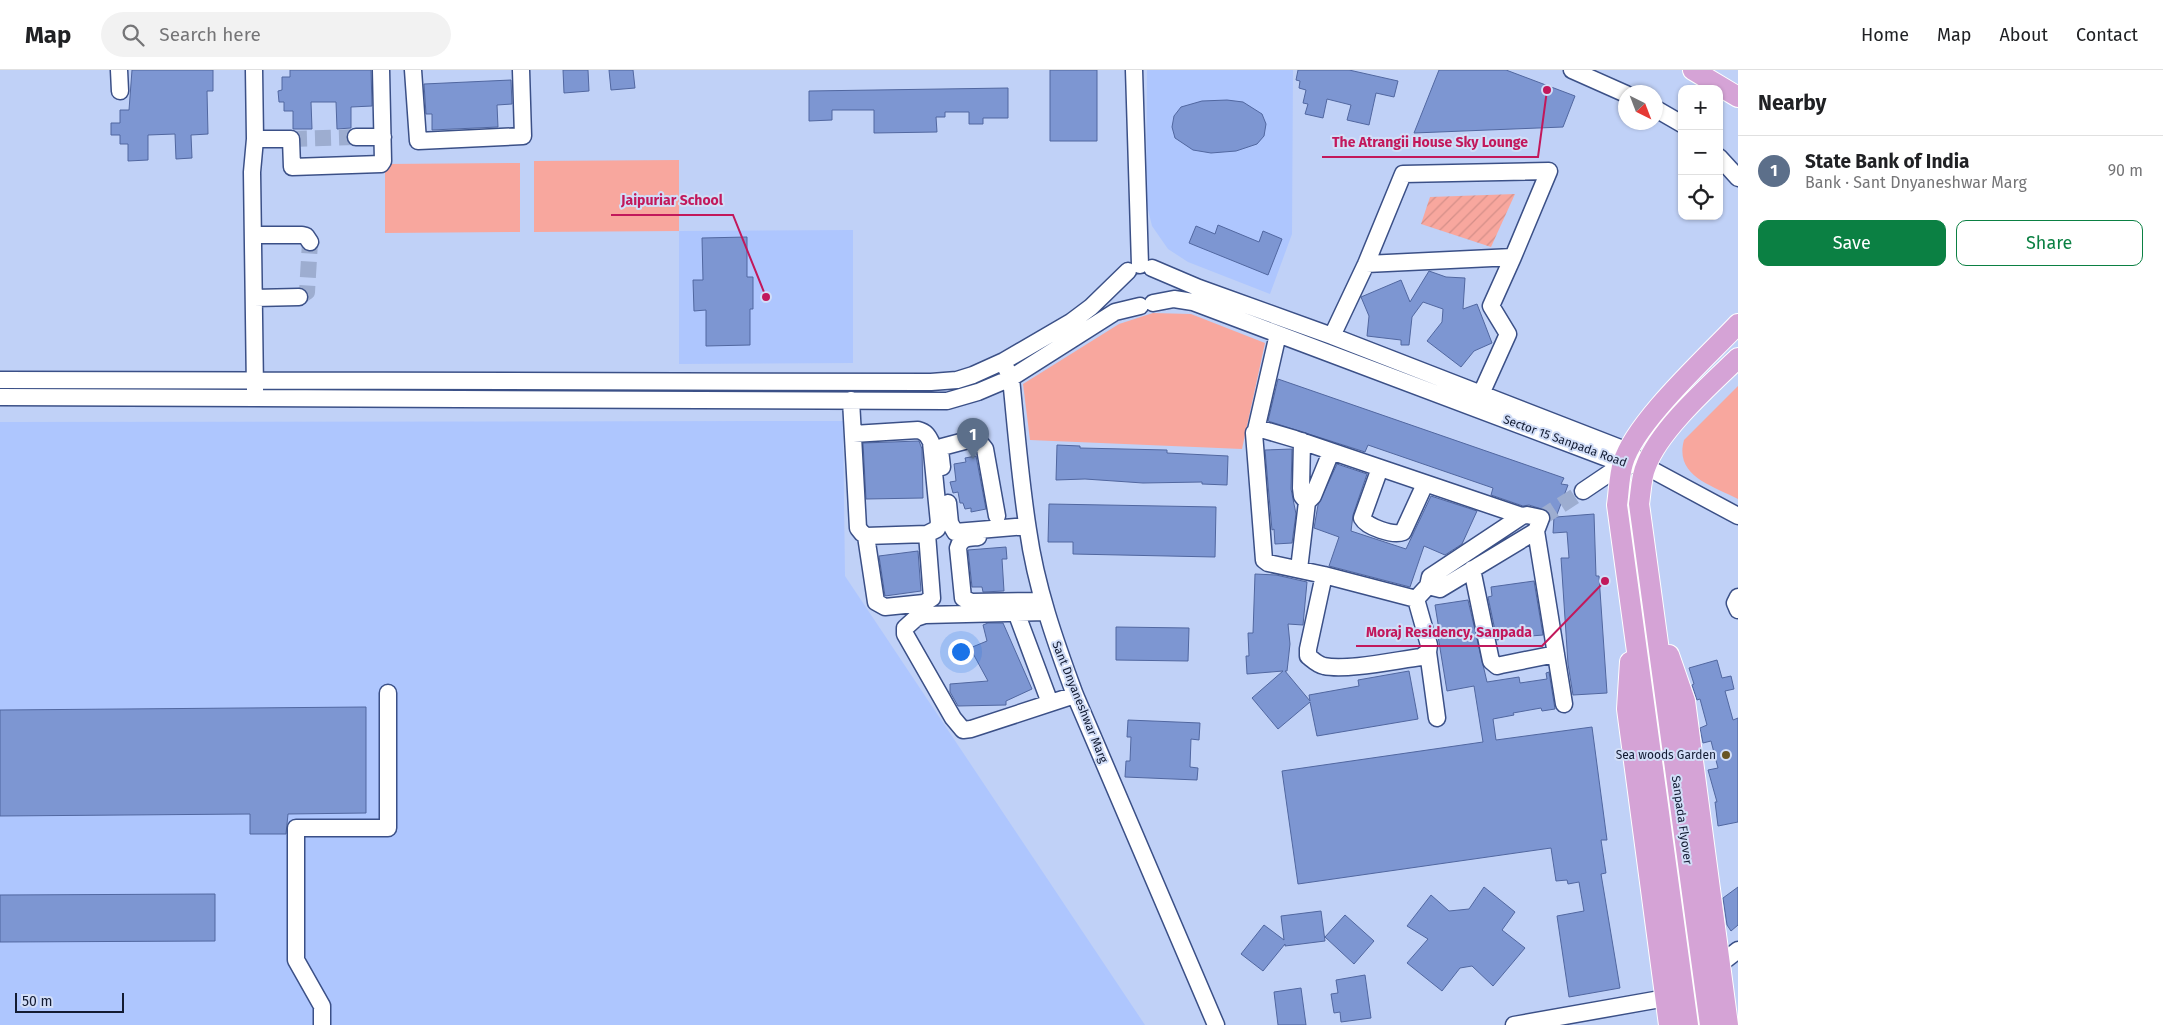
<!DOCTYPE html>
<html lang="en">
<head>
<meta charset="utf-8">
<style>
  body { margin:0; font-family:"Fira Sans",sans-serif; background:#f2f2f2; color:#202124 }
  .controls { position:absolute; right:15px; top:15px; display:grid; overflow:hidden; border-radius:10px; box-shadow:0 1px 4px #0004 }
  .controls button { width:45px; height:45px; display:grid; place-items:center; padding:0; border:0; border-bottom:1px solid #e0e0e0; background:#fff; color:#202124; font:25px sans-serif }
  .compass { position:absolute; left:1618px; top:15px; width:45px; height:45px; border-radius:50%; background:#fff; box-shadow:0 1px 4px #0004; rotate:138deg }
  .scale { position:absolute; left:15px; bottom:12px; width:109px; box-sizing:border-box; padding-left:5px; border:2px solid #121b32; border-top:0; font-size:14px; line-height:18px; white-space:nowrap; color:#121b32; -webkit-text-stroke:4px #d2def8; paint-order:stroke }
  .you { position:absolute; left:960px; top:581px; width:18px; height:18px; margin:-12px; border:4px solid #fff; border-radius:50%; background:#1a73e8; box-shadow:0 0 0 8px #1a73e833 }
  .badge { display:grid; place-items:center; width:32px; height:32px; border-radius:50%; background:#0b8043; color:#fff; font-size:16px; font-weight:700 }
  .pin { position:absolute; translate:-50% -41px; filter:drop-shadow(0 1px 2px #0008) }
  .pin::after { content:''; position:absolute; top:26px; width:18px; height:15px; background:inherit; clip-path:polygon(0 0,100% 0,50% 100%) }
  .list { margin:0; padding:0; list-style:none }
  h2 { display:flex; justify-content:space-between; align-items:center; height:65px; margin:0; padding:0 20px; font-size:21px }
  h2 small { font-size:16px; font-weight:400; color:#757577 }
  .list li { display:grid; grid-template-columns:32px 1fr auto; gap:15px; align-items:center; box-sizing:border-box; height:70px; padding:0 20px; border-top:1px solid #e0e0e0 }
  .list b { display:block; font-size:19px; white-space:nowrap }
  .list p { margin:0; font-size:16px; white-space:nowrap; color:#757577 }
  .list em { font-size:16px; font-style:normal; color:#757577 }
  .actions { display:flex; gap:10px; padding:15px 20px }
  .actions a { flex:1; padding:11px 0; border:1px solid #0b8043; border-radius:10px; text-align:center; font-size:18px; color:#0b8043 }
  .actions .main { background:#0b8043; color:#fff }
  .icon { flex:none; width:28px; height:28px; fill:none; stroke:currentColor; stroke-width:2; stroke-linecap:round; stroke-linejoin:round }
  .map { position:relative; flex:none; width:1738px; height:955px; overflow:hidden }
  header { display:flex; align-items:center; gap:30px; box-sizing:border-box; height:70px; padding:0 25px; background:#fff; border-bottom:1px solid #e0e0e0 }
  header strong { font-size:24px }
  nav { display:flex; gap:28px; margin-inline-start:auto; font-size:18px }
  .search { width:350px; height:45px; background:#f2f2f2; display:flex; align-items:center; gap:12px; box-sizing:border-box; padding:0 18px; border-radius:28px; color:#757577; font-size:19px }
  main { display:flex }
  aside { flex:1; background:#fff }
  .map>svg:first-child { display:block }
</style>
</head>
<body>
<header>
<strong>Map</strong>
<div class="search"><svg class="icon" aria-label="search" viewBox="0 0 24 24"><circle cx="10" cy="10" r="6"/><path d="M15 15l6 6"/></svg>Search here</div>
<nav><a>Home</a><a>Map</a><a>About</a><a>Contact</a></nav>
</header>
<main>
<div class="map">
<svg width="1738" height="955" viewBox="0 0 1738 955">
  <defs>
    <pattern id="garden-furrows" width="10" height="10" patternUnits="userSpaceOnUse" patternTransform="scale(1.25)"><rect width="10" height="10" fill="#f8a79e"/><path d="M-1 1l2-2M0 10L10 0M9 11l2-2" fill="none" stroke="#d48f89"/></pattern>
  </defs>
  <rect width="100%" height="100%" fill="#c0d1f7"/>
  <path fill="#aec6fe" d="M 1147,0 L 1293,0 L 1292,164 L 1270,224 L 1188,192 L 1168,179 L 1152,156 L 1146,131 Z
    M 853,160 L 853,293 L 679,294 L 679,161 Z
    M 843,351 L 845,506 L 1145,955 L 0,955 L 0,352 Z"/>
  <path fill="#f8a79e" d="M 679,90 L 679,161 L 534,162 L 534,91 Z
    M 520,93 L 520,162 L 385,163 L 385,94 Z
    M 1153,243 L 1191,244 L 1265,273 L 1242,379 L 1030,370 L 1023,314 L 1119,254 Z
    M 1738,316 L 1738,429 C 1712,415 1674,406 1684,370 Z"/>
  <path fill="url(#garden-furrows)" d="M 1515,124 L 1491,177 L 1421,154 L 1430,127 Z"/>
  <path fill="#7d96d2" stroke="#5167a0" d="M 132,0 L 213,0 L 213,21 L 207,21 L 208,64 L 191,65 L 192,88 L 176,89 L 175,64 L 148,65 L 148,90 L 128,91 L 128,74 L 120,74 L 120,65 L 111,65 L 111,53 L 120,53 L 120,40 L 129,40 Z
    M 290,0 L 371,0 L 372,36 L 351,37 L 351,58 L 337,59 L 336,32 L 311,32 L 312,59 L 293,59 L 293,41 L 284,41 L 284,32 L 279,32 L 278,21 L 282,20 L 282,7 L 290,7 Z
    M 563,0 L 588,0 L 589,21 L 564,23 Z
    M 609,0 L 633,0 L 635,18 L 611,20 Z
    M 1050,0 L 1097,0 L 1097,71 L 1050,71 Z
    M 1298,0 L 1349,0 L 1398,11 L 1394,27 L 1376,23 L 1369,55 L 1347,50 L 1351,35 L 1327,29 L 1323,48 L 1305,44 L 1308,34 L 1303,33 L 1306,20 L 1299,18 L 1300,11 L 1296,10 Z
    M 1439,0 L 1506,0 L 1575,26 L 1563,57 L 1414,63 Z
    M 511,10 L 512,34 L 497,35 L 498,57 L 432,60 L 432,44 L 426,44 L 424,14 Z
    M 1008,18 L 1008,48 L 983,48 L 983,54 L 969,54 L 969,42 L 945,42 L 945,47 L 936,47 L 937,62 L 874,63 L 874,40 L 832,40 L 832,50 L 809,51 L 809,21 Z
    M 1227,30 L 1243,32 L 1262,44 L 1266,54 L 1264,66 L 1257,74 L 1236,81 L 1211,83 L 1193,80 L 1175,68 L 1172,57 L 1174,46 L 1181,37 L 1202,31 Z
    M 1218,155 L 1259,172 L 1263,161 L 1282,169 L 1268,205 L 1189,173 L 1196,156 L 1215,164 Z
    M 747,167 L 747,207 L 753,207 L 753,239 L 750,239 L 750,275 L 706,276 L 706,240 L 694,241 L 693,210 L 703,210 L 702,168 Z
    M 1429,201 L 1446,207 L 1465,208 L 1463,239 L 1477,234 L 1492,273 L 1474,281 L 1461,297 L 1427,271 L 1442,252 L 1443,239 L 1423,232 L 1412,247 L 1409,275 L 1401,275 L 1401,270 L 1367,266 L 1369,246 L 1361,227 L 1401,210 L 1410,232 Z
    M 1278,309 L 1564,408 L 1561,414 L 1568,415 L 1556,447 L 1594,444 L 1596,506 L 1599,506 L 1607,623 L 1573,625 L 1568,594 L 1561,488 L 1569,488 L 1567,462 L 1553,463 L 1554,447 L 1548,441 L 1529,435 L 1523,436 L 1491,425 L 1493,418 L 1368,375 L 1365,382 L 1268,351 Z
    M 919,371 L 922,379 L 923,428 L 866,429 L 863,373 Z
    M 1057,375 L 1080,376 L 1080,378 L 1167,380 L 1167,383 L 1228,386 L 1227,415 L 1202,414 L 1202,412 L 1143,413 L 1085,409 L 1056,410 Z
    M 1292,379 L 1291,419 L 1296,444 L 1292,473 L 1275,474 L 1274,459 L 1272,460 L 1265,380 Z
    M 976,386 L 986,439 L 971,442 L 971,438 L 965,439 L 963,433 L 960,433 L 958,422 L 953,423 L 950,412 L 956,411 L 954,394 L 966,392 L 965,388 Z
    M 1337,394 L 1367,404 L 1353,445 L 1351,461 L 1406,479 L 1431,426 L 1477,441 L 1462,474 L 1445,485 L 1424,476 L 1410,517 L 1329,496 L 1339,467 L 1314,458 L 1318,435 Z
    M 1049,434 L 1216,437 L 1215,487 L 1073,484 L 1073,472 L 1048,472 Z
    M 1006,477 L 1007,489 L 1002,489 L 1004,521 L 983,522 L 982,517 L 972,517 L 968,480 Z
    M 918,481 L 921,521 L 885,526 L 879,486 Z
    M 1255,504 L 1276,505 L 1307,512 L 1303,555 L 1288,554 L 1290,574 L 1287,601 L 1285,601 L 1310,631 L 1309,625 L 1359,616 L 1358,610 L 1409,601 L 1418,649 L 1317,666 L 1310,632 L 1278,659 L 1252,628 L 1283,601 L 1247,604 L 1246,586 L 1249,586 L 1248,563 L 1253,563 Z
    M 1534,511 L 1543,565 L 1531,566 L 1531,562 L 1497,570 L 1488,527 L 1492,526 L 1491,517 Z
    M 1468,530 L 1487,612 L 1519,607 L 1520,613 L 1547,609 L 1546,603 L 1549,602 L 1555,639 L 1542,641 L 1541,638 L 1513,643 L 1514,645 L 1493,649 L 1496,670 L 1592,657 L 1607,770 L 1601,770 L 1606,803 L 1601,804 L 1620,918 L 1569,927 L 1557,846 L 1584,841 L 1579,812 L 1568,814 L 1567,810 L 1556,811 L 1551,778 L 1298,814 L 1282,701 L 1483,672 L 1474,616 L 1447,621 L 1438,566 L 1440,566 L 1435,535 Z
    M 988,553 L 1003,553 L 1032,619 L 1006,631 L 1006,635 L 958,636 L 950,622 L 950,614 L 988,611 L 970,578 L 987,571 L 983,555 Z
    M 1116,557 L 1189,558 L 1188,591 L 1116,590 Z
    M 1717,590 L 1722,608 L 1731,606 L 1734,619 L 1725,621 L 1733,650 L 1738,648 L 1738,752 L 1718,756 L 1715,732 L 1717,732 L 1708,700 L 1718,698 L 1711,671 L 1703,673 L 1700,658 L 1707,655 L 1700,629 L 1697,630 L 1692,615 L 1694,614 L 1689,598 Z
    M 366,637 L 366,743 L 288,744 L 286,764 L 250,764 L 250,744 L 0,746 L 0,640 Z
    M 1128,650 L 1200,653 L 1199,670 L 1191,669 L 1190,697 L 1198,698 L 1197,710 L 1125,707 L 1126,691 L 1130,691 L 1131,667 L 1127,667 Z
    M 1484,817 L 1515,842 L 1502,860 L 1525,878 L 1493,916 L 1472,896 L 1460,898 L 1442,921 L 1407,893 L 1428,869 L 1407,856 L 1431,825 L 1449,841 L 1469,839 Z
    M 1738,817 L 1738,855 L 1731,861 L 1727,855 L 1723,828 Z
    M 215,824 L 215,871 L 0,872 L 0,825 Z
    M 1321,841 L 1325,871 L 1285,876 L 1285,874 L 1263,901 L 1241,884 L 1264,855 L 1284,870 L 1281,846 Z
    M 1345,845 L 1374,871 L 1354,894 L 1325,867 Z
    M 1365,905 L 1371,948 L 1341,952 L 1340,942 L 1334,943 L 1331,924 L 1338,923 L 1336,910 Z
    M 1301,918 L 1306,955 L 1278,955 L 1274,922 Z"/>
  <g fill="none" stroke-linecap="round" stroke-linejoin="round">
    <path stroke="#9dadd0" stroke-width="16" stroke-dasharray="16 8" stroke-linecap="butt" d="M 291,69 L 356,67
      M 299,227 L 307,222 L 310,172
      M 1541,448 L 1583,421"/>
    <defs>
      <path id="minor" d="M 119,0 L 120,21
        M 254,0 L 255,69 L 252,102 L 255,320
        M 413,0 L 418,71 L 523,66 L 521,0
        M 1134,0 L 1140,195
        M 1572,0 L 1626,24
        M 1656,39 L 1682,54
        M 356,67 L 383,67
        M 255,69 L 291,69 L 292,97 L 381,94 L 383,91 L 381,0
        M 1719,87 L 1738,108
        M 253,165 L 302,165 L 306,166 L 310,172
        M 1152,198 L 1199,218 L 1332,266 L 1628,381 L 1645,396 L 1738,446
        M 254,228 L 299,227
        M 1153,233 L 1174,229 L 1193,232 L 1623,394 L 1633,395
        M 1332,266 L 1366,194 L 1403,104 L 1549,101 L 1513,187 L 1366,194
        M 1006,298 L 1011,308 C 1016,358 1020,409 1028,460 C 1036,517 1055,571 1075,625 L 1216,955
        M 0,310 L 931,312 L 957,310 L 973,305 L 1004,291 L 1071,252 L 1091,237 L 1128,201
        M 1481,324 L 1508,264 L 1491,236 L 1513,187
        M 0,327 L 947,331 L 978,322 L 1011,308 L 1115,242 L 1140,236
        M 851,330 L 858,458 L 862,463 L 866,466 L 927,464 L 937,459 L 939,453 L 931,372 C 928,366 926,362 918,360 L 853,364
        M 1256,360 L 1278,264
        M 1302,371 L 1301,418 L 1302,426 L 1307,432 L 1313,426 L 1331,382
        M 942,397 L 940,380 L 942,377 L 972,369 L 977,369 L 985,379 L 997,446
        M 1380,398 L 1362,448 C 1367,457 1393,466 1403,462 L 1425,414
        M 1583,421 L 1623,394
        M 948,433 L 950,453 L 955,462 L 1027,456
        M 1536,461 L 1564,634
        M 866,466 L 876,532 L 885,537 L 924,533 L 932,528 L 927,464
        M 978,467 C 969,468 961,467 958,478 L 963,528 L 971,532 L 1036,531
        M 1299,499 L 1307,432
        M 1472,499 L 1491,591 L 1497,596 L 1501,595 L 1556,584
        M 1324,505 L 1308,579 L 1308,586 C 1313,590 1318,595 1324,596 C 1346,601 1397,590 1421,587 L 1428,582 L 1429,575 L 1416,529
        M 1738,527 L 1735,533 L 1738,540
        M 1416,529 L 1324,505 L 1268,493 L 1264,490 L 1254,363 L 1261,359 L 1295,369 L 1522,446
        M 1416,529 L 1428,516 L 1430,507 L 1522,446 L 1527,445 L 1541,448 L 1536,461 L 1440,519 L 1428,516
        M 1016,542 L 1050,633
        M 1046,542 L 925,545 L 916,548 L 905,558 L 905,564 L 953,648 L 963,660 L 971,659 L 1075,625
        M 1428,582 L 1437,648
        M 1720,894 L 1738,880
        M 322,955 L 322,936 L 296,890 L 296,758 L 388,758 L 388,623
        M 1514,955 L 1666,928"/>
      <path id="major" d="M 1693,0 L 1738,27
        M 1669,585 L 1685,631 L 1728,955
        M 1630,592 L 1627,639 L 1669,955
        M 1688,955 L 1617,435 C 1619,422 1619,406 1623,393 C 1635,352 1707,287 1738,254
        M 1710,955 L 1639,434 C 1641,421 1641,407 1646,396 C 1659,360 1710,315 1738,288"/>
    </defs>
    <use href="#minor" stroke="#3b5087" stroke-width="19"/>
    <use href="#major" stroke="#fff" stroke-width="22"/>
    <use href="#minor" stroke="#fff" stroke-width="16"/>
    <use href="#major" stroke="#d5a3d6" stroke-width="20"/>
  </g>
  <circle fill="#695524" stroke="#d2def8" stroke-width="2" cx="1726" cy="685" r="5"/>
  <g text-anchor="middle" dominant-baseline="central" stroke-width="4" stroke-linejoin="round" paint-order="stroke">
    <g font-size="12" fill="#121b32" stroke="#d2def8">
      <text transform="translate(1565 371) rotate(20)">Sector 15 Sanpada Road</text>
      <text transform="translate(1080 632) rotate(68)">Sant Dnyaneshwar Marg</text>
      <text transform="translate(1682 750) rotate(82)">Sanpada Flyover</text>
    </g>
    <g font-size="12" fill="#121b32" stroke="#d2def8" text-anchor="end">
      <text x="1716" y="685">Sea woods Garden</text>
    </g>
  </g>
  <path fill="none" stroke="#c2185b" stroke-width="2" d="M1547 20L1538 87H1322M766 227L733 145H611M1605 511L1542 576H1356"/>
  <g fill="#c2185b" stroke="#d2def8" stroke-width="2">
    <circle cx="1547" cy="20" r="5"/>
    <circle cx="766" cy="227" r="5"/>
    <circle cx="1605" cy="511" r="5"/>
  </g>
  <g font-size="14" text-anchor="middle" font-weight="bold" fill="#c2185b" stroke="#d2def8" stroke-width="4" stroke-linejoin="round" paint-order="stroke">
    <text x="1430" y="77">The Atrangii House Sky Lounge</text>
    <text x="672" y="135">Jaipuriar School</text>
    <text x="1449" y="567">Moraj Residency, Sanpada</text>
  </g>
</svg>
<div class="controls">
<button>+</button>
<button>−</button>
<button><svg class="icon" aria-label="locate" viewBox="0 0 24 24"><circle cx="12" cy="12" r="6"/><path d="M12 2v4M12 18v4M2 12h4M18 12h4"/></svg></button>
</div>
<svg class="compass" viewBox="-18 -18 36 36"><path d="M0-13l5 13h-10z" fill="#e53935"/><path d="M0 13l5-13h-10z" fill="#757577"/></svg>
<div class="scale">50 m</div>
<div class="you"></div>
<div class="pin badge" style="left:973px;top:389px;background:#5c6f8a">1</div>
</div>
<aside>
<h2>Nearby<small></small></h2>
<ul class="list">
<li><span class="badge" style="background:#5c6f8a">1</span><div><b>State Bank of India</b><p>Bank · Sant Dnyaneshwar Marg</p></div><em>90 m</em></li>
</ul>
<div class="actions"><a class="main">Save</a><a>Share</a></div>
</aside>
</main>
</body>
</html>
